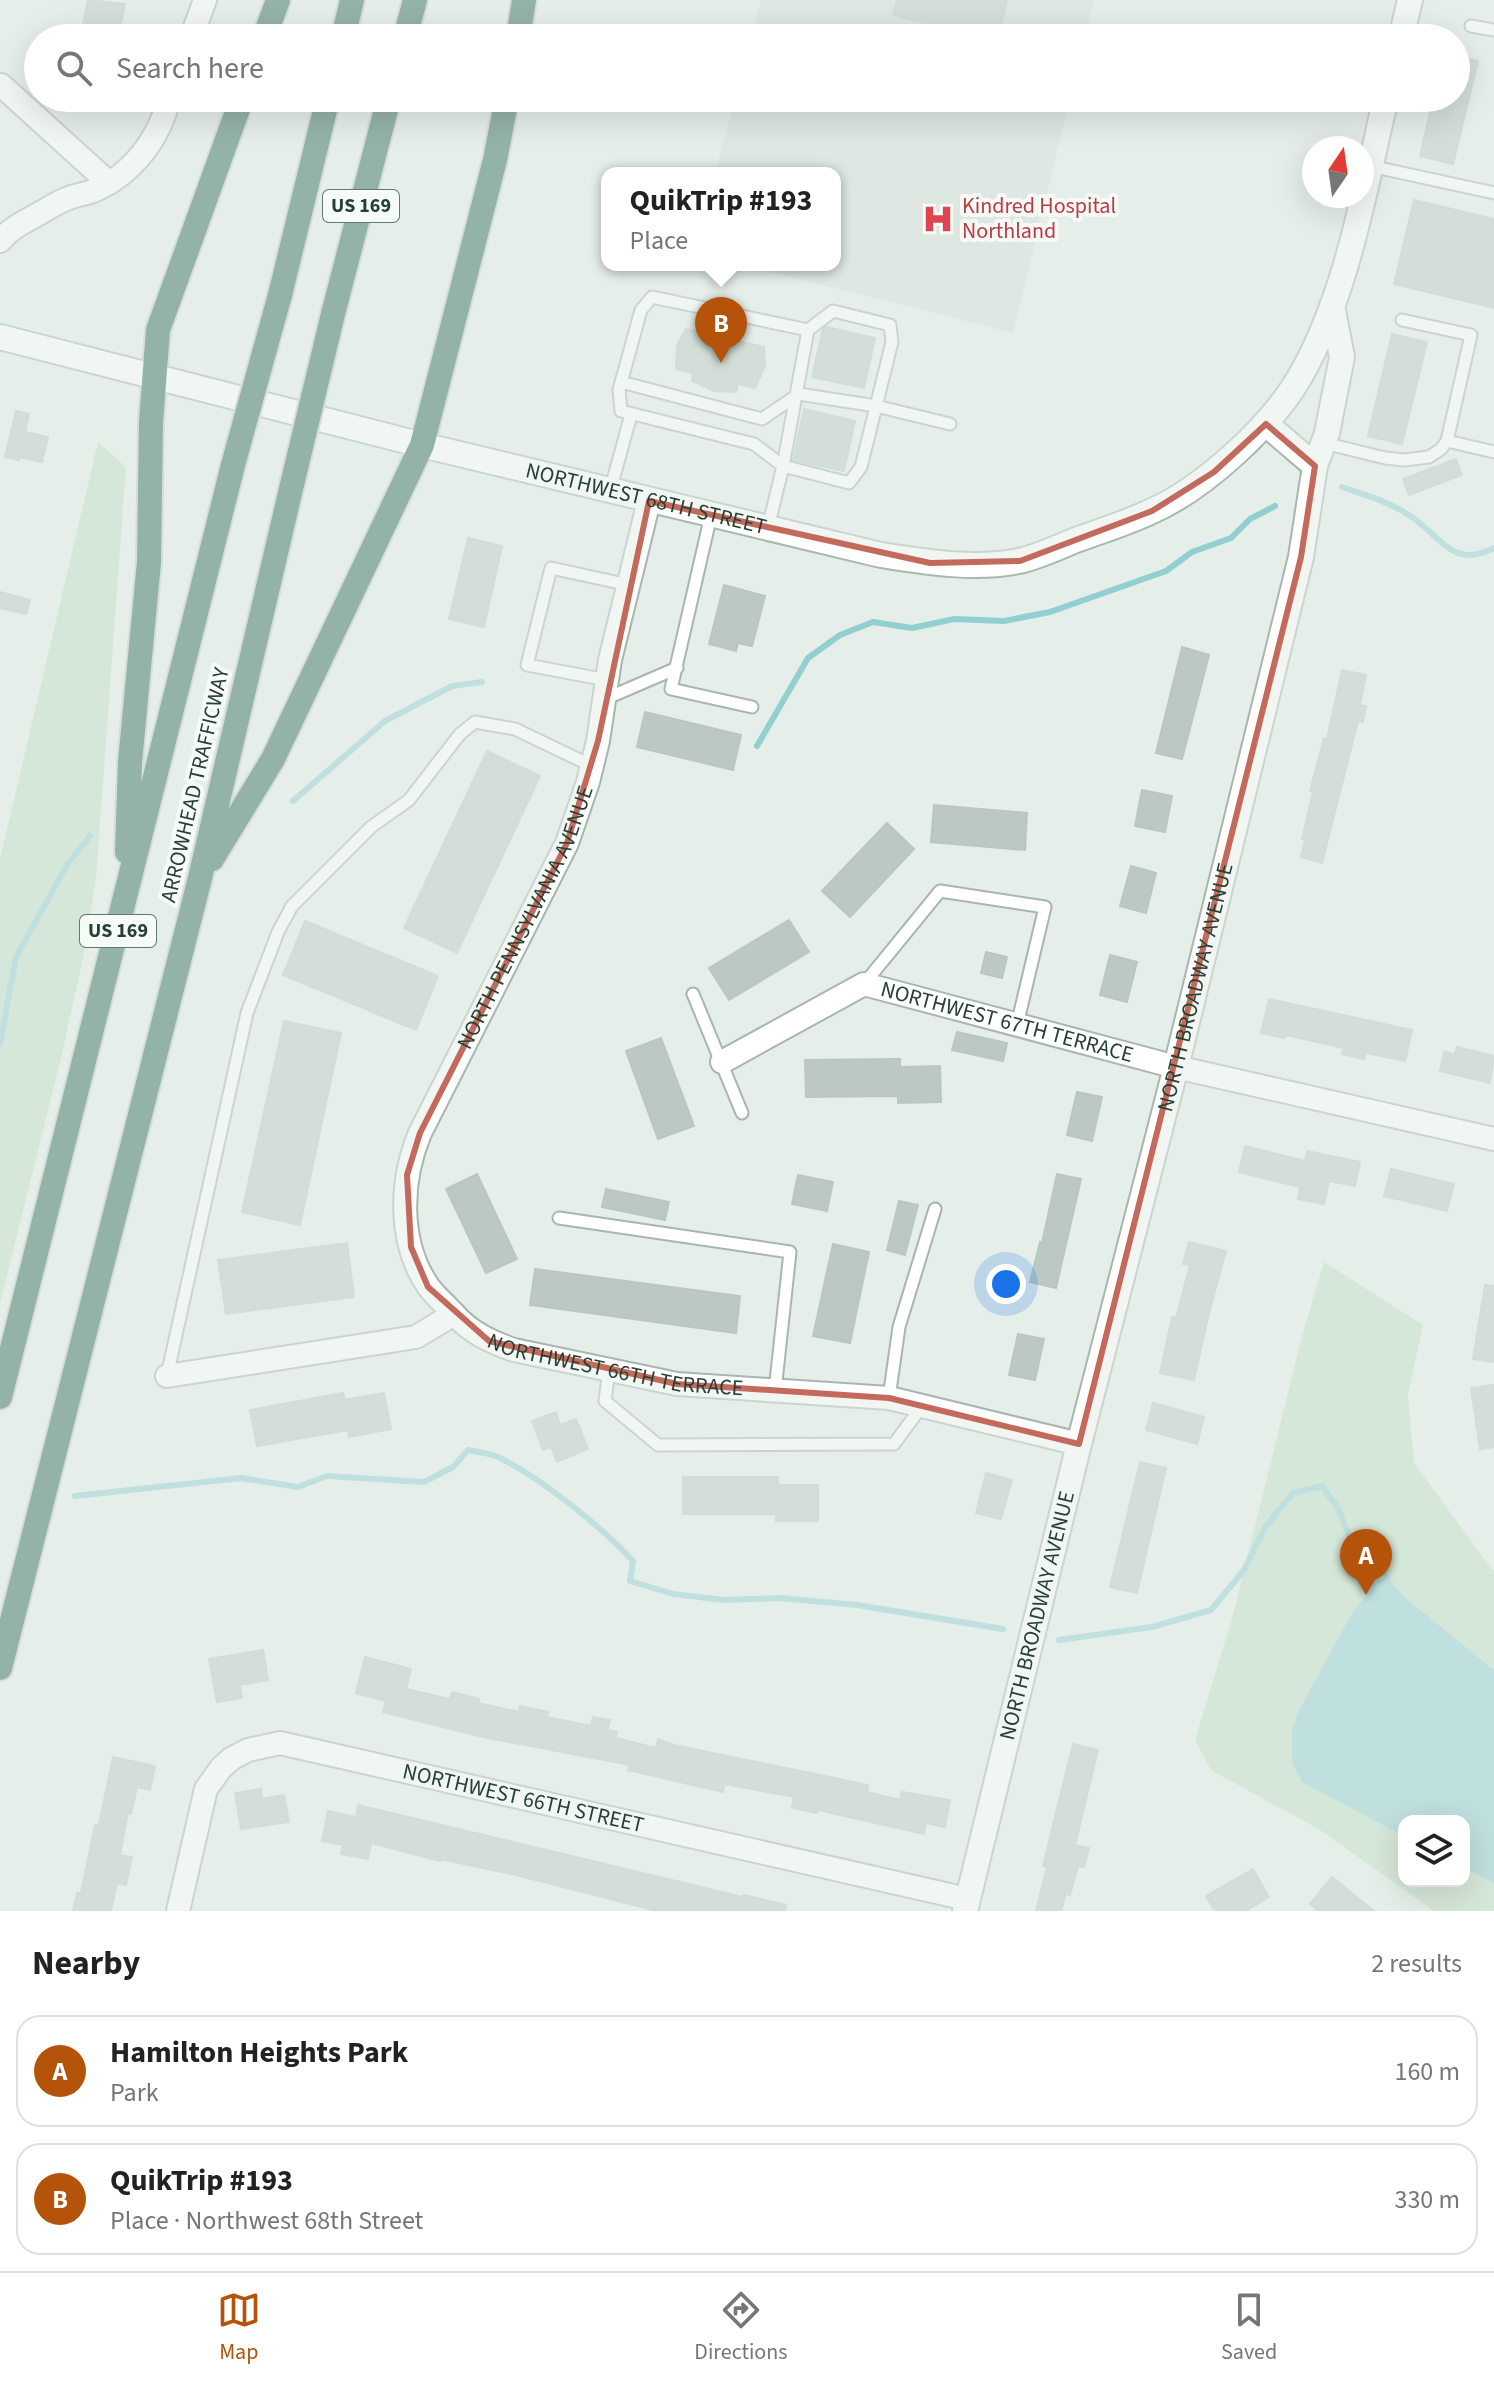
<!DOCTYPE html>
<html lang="en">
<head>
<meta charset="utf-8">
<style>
  body { margin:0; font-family:"Source Sans 3",sans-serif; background:#f2f2f2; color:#222 }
  .controls { position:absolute; right:24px; bottom:24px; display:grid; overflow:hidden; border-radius:16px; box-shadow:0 8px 32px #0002 }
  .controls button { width:72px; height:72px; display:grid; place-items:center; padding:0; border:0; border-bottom:2px solid #e0e0e0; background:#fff; color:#222; font:40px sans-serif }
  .compass { position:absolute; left:1302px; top:136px; width:72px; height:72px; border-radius:50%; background:#fff; box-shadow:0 8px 32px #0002; rotate:13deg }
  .you { position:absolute; left:1006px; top:1284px; width:28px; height:28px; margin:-20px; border:6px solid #fff; border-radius:50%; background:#1a73e8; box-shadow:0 0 0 12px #1a73e833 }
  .badge { display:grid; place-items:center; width:52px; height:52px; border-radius:50%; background:#b45309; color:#fff; font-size:26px; font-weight:700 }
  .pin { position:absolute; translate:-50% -66px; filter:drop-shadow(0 2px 4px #0008) }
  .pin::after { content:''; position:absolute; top:42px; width:28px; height:24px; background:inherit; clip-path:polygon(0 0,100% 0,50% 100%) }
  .popup { position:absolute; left:601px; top:167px; width:240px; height:104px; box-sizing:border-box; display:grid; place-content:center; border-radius:16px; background:#fff; filter:drop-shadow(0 2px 6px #0005); font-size:26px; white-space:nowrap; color:#767676 }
  .popup b { font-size:30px; color:#222 }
  .popup::after { content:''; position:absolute; left:50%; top:100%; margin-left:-16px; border:16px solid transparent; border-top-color:#fff }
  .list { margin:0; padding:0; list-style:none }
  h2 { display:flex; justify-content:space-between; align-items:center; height:104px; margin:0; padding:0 32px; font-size:34px }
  h2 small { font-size:26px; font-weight:400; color:#767676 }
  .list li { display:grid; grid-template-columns:52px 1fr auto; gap:24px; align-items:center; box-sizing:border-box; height:112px; margin:0 16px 16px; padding:0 16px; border:2px solid #e0e0e0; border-radius:24px }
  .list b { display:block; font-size:30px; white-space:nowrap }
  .list p { margin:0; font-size:26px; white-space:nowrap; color:#767676 }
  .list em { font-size:26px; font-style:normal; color:#767676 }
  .icon { flex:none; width:44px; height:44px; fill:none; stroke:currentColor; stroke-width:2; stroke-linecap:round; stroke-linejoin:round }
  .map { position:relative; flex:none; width:1494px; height:1911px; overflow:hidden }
  .search { position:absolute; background:#fff; box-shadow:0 8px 32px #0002; left:24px; right:24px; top:24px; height:88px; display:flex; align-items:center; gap:20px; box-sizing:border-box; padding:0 28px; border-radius:44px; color:#767676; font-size:30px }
  .sheet { height:360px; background:#fff }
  nav { display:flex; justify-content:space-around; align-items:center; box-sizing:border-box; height:112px; border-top:2px solid #e0e0e0; background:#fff; font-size:22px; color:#767676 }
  nav a { display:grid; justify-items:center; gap:4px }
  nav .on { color:#b45309 }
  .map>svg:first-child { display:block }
</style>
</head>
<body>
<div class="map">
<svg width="1494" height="1911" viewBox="0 0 1494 1911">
  <rect width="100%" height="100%" fill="#e6eee9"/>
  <path fill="#d4ded8" d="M 761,0 L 1094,0 L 1085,38 L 751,38 Z
    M 735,98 L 1070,98 L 1013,333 L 743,265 L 835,265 L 835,173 L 715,173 Z"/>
  <path fill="#c0dec4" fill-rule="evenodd" d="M 98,442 L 126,467 L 96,878 L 83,958 L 62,1054 L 0,1304 L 0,859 Z
    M 1324,1262 L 1423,1325 L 1408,1394 L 1414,1463 L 1494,1572 L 1494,1911 L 1434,1911 L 1320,1830 L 1211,1770 L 1195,1740 L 1232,1619 L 1301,1340 ZM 1404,1821 L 1464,1821 L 1464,1881 L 1404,1881 Z"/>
  <path fill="#91cfd0" d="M 1388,1578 L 1404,1597 L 1494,1670 L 1494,1883 L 1464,1867 L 1464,1821 L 1404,1821 L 1404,1836 L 1302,1782 L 1292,1763 L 1292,1729 L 1299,1710 L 1351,1615 L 1378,1580 Z"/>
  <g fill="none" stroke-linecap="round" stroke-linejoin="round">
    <path stroke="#91cfd0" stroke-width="6" d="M 1342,487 C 1366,495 1392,503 1412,517 C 1442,538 1453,569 1494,548
      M 757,746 L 808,658 L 840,635 L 873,622 L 912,628 L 954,619 L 1004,621 L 1050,612 L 1166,571 L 1192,552 L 1231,538 L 1250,519 L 1275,506
      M 293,801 L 385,721 L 452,686 L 482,682
      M 0,1044 L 16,957 L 67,865 L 90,836
      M 75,1496 L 241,1478 L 298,1487 L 327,1476 L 424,1482 L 453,1467 L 468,1450 C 478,1452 489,1453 498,1457 C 541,1478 601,1526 633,1561 L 630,1581 L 673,1594 L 724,1600 L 781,1598 L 857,1605 L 1003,1629
      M 1059,1640 L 1152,1627 L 1211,1610 L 1244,1570 L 1266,1526 L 1293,1493 L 1322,1486 L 1338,1508 L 1351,1541 L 1388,1578"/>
  </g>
  <path fill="#bbc9c2" stroke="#b9c8bf" stroke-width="2" d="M 88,0 L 125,4 L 118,37 L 82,30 Z
    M 897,0 L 1007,0 L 998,37 L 956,27 L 953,38 L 931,38 L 934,25 L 893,15 Z
    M 1456,56 L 1478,61 L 1453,164 L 1420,156 L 1433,98 L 1456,98 Z
    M 1414,200 L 1494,219 L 1494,308 L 1394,284 Z
    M 826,327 L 875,338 L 864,388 L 812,377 L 823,329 Z
    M 686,329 L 764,347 L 765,366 L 755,388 L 738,384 L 736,392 L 714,391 L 692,381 L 693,373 L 676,369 L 677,345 Z
    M 1392,334 L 1427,342 L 1402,444 L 1368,436 Z
    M 804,409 L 855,421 L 844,471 L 793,460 Z
    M 16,411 L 29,414 L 25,432 L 48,437 L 42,462 L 20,457 L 19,460 L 5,457 Z
    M 1456,459 L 1462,475 L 1409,495 L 1403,479 Z
    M 468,538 L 502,546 L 484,627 L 449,619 Z
    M 724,585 L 765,596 L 752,646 L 738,643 L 736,651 L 709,644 Z
    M 0,592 L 30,600 L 26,614 L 0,608 Z
    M 1182,647 L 1209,655 L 1182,759 L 1156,753 Z
    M 1342,670 L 1366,675 L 1360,705 L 1366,706 L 1363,722 L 1358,721 L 1322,863 L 1301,857 L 1305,840 L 1302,839 L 1313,792 L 1310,791 L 1324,738 L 1327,739 Z
    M 645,712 L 741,735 L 733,770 L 637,747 Z
    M 487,751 L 540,776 L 457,953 L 404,928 Z
    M 1142,790 L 1172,796 L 1165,832 L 1135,826 Z
    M 934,805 L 1027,813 L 1025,850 L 931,842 Z
    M 887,823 L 914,849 L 850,917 L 822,891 Z
    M 1131,866 L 1156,873 L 1146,913 L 1120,906 Z
    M 789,920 L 809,952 L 729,1000 L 709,968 Z
    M 305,921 L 438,976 L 416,1030 L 283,975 Z
    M 986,952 L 1007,957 L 1002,978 L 981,973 Z
    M 1110,955 L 1137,962 L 1127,1002 L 1100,995 Z
    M 1269,999 L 1412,1030 L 1405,1061 L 1366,1053 L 1364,1059 L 1342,1054 L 1344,1048 L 1286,1035 L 1285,1038 L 1261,1033 Z
    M 284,1021 L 341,1033 L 300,1225 L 242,1212 Z
    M 957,1032 L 1007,1043 L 1003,1061 L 952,1050 Z
    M 661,1038 L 694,1126 L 658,1139 L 626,1051 Z
    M 1457,1047 L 1494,1056 L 1490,1083 L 1440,1071 L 1444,1052 L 1455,1054 Z
    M 900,1059 L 900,1067 L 940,1066 L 941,1102 L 898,1103 L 898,1096 L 806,1097 L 805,1060 Z
    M 1077,1092 L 1102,1097 L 1092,1141 L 1067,1135 Z
    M 1245,1146 L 1305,1161 L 1307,1151 L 1360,1162 L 1355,1186 L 1329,1181 L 1324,1204 L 1298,1199 L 1300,1187 L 1239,1172 Z
    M 1391,1169 L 1454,1184 L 1447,1211 L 1384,1196 Z
    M 477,1174 L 517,1259 L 486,1273 L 446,1189 Z
    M 1057,1174 L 1081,1179 L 1056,1288 L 1030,1282 L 1040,1242 L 1042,1243 Z
    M 798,1175 L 833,1182 L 827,1211 L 792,1204 Z
    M 606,1189 L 669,1202 L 665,1220 L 602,1207 Z
    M 899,1201 L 918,1205 L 905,1255 L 887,1250 Z
    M 1189,1242 L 1226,1251 L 1209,1313 L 1194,1380 L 1160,1373 L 1172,1317 L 1176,1318 L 1190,1265 L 1183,1264 Z
    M 347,1243 L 354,1297 L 226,1314 L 218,1260 Z
    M 833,1244 L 869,1252 L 850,1343 L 813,1336 Z
    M 535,1269 L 740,1296 L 736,1333 L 530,1305 Z
    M 1485,1285 L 1494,1286 L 1494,1362 L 1473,1359 Z
    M 1018,1334 L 1044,1339 L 1035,1380 L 1009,1375 Z
    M 1494,1385 L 1494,1447 L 1480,1449 L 1471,1388 Z
    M 343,1393 L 345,1400 L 384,1393 L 391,1429 L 349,1437 L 348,1430 L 257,1446 L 250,1410 Z
    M 1153,1403 L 1204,1417 L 1197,1444 L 1146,1430 Z
    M 556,1412 L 560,1425 L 576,1419 L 588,1449 L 557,1462 L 551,1447 L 543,1450 L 532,1421 Z
    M 1140,1462 L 1166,1468 L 1137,1593 L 1110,1587 Z
    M 986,1473 L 1012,1480 L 1001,1519 L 976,1513 Z
    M 683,1477 L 778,1477 L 778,1485 L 818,1485 L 818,1521 L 776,1521 L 776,1514 L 683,1514 Z
    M 263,1650 L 268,1680 L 240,1685 L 242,1698 L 217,1702 L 209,1659 Z
    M 365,1657 L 411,1669 L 406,1689 L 450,1699 L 452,1692 L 479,1699 L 478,1703 L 519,1712 L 520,1706 L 548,1712 L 547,1717 L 591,1726 L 593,1717 L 610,1720 L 608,1730 L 617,1732 L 616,1738 L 656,1748 L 658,1739 L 674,1745 L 868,1785 L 867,1792 L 900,1800 L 902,1792 L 950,1800 L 945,1827 L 926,1823 L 924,1834 L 818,1810 L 817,1813 L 792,1808 L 794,1797 L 725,1784 L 723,1792 L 628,1770 L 630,1765 L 483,1737 L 383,1712 L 386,1701 L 356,1693 Z
    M 1073,1744 L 1098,1750 L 1075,1845 L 1089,1848 L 1084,1867 L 1078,1866 L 1070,1895 L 1066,1894 L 1061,1911 L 1036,1911 L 1047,1867 L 1043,1866 Z
    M 113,1757 L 155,1766 L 150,1790 L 137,1787 L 131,1814 L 128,1813 L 120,1855 L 132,1857 L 126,1885 L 117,1883 L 111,1911 L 73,1911 L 77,1893 L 81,1893 L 95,1825 L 99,1825 Z
    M 261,1789 L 262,1799 L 284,1795 L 289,1822 L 241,1829 L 235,1793 Z
    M 358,1805 L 743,1897 L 744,1895 L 786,1905 L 785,1911 L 657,1911 L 516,1875 L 440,1859 L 440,1861 L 371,1843 L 368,1859 L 341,1854 L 343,1845 L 322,1841 L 328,1811 L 356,1817 Z
    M 1253,1869 L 1269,1897 L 1246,1911 L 1215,1911 L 1206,1896 Z
    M 1332,1877 L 1374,1911 L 1318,1911 L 1310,1904 Z"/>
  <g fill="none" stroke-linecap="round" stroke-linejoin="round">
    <defs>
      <path id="service" d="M 1471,26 L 1494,30
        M 1370,166 L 1494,193
        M 621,382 L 762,419 L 799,394 L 876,406 L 950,424
        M 1447,441 L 1494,452
        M 1324,443 L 1385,458 L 1404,460 L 1429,457 L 1441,449 L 1447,441 L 1471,335 L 1402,320
        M 610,491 L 631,415
        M 711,515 L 671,689 L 752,707
        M 768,528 L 783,466 L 849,483 L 861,467 L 892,342 L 890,325 L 833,311 L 808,330 L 652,297 L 641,310 L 619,390 L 621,411 L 754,444 L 783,466 L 808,330
        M 607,680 L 527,665 L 551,568 L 629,585
        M 605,699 L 677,668
        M 864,984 L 940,891 L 1045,907 L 1017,1025
        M 693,994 L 742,1113
        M 559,1218 L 790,1252 L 775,1391
        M 609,1369 L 605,1401 L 658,1445 L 894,1444 L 922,1406
        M 167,1376 L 247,1013 L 278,932 L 292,906 L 371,827 L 409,800 L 460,734 L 475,722 L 515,729 L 592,766
        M 889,1398 L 899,1327 L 935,1209"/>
      <g id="minor">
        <path d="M 191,38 L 205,0"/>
        <path d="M 1,85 L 109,183"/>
        <path d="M 0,241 C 10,229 22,223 35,216 C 46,210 57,202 69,198 C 76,195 85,194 93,191 C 132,175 160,138 169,98"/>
        <path id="s1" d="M 722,1062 L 864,984 L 1176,1067 L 1494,1139"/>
        <path id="s2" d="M 454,1314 C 446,1305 435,1296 428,1286 C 398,1242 400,1181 420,1133 L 567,843 L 588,782 L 598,741 L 610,660 L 649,501"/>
        <path id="s3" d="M 167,1376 L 416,1337 L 454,1314 C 471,1333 491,1342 514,1350 L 677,1384 L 889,1398 L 1079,1444"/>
        <path id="s4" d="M 178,1911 L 206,1789 L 221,1768 L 231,1759 L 248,1750 L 280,1743 L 967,1899"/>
      </g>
      <g id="tertiary">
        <path d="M 1266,424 L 1315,466"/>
        <path id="s5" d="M 965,1911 L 1079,1444 L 1176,1067 L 1301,557 L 1315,466 L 1327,433 L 1342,357 L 1332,306"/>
      </g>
      <g id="secondary">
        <path d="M 1401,38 L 1410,0"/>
        <path id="s6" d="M 0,337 L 422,445 L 881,555 C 926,562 974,570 1019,561 C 1038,557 1058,547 1076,540 C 1101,531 1126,523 1150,512 C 1203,489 1272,426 1301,375 C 1348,292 1364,190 1386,98"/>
      </g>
      <path id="motorway" d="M 264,38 L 278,0
        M 343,38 L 352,0
        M 405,38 L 415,0
        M 518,38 L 524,0
        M 280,295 L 328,98
        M 333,314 L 389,98
        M 127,852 L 130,762 L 149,562 L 151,422 L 158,330 L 242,98
        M 212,859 L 273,759 L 422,445 L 495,160 L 507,98
        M 0,1397 L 233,465
        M 0,1668 L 200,878 L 290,493"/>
    </defs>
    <use href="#service" stroke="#a8b6af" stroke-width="15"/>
    <use href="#minor" stroke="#a8b6af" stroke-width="26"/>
    <use href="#tertiary" stroke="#a8b6af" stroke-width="28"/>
    <use href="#secondary" stroke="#a5b9af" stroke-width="28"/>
    <use href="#motorway" stroke="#c2cac6" stroke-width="28"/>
    <use href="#service" stroke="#fff" stroke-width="11"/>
    <use href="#minor" stroke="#fff" stroke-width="22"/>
    <use href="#tertiary" stroke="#fff" stroke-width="24"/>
    <use href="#secondary" stroke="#fff" stroke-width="24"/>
    <use href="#motorway" stroke="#326b57" stroke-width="24"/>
    <defs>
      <path id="motorway-bridge" d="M 233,465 L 280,295
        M 290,493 L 333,314"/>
    </defs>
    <use href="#motorway-bridge" stroke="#c2cac6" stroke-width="28" stroke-linecap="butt"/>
    <use href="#motorway-bridge" stroke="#326b57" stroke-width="24"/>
  </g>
  <path d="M0 0H1494V1911H0ZM 1266,424 L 1315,466 L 1301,557 L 1079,1444 L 889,1398 L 677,1384 L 489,1341 L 428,1287 L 411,1247 L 407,1175 L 420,1133 L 567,843 L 598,741 L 649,501 L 930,563 L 1020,561 L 1152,511 L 1214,472 Z" fill="#e6eee9" fill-opacity=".55" fill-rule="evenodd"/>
  <path fill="none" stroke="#c46a5d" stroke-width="6" stroke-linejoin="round" d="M 1266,424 L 1315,466 L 1301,557 L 1079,1444 L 889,1398 L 677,1384 L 489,1341 L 428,1287 L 411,1247 L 407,1175 L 420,1133 L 567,843 L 598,741 L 649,501 L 930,563 L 1020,561 L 1152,511 L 1214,472 Z"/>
  <defs>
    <symbol id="hospital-bare" viewBox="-9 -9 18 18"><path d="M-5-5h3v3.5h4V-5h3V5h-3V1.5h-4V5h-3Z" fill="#e0444e" stroke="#f7fbf8" stroke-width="2.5" paint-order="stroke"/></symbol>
  </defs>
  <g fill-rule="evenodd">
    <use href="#hospital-bare" x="916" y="197" width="44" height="44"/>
  </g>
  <g text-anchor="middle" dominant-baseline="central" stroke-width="8" stroke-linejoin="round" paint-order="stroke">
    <g fill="#f7fbf8" stroke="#647870" stroke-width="2">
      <rect x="323" y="190" width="76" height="32" rx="6"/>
      <rect x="80" y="915" width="76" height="32" rx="6"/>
    </g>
    <g font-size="20" font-weight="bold" fill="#254035">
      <text x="361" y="206">US 169</text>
      <text x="118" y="931">US 169</text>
    </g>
    <g font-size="22" fill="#be3a42" stroke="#f7fbf8" text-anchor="start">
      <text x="962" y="206">Kindred Hospital<tspan x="962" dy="25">Northland</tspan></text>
    </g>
    <g font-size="22" fill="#254035" stroke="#f7fbf8">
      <text stroke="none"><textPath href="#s6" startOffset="666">NORTHWEST 68TH STREET</textPath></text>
      <text transform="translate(195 785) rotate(-77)">ARROWHEAD TRAFFICWAY</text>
      <text stroke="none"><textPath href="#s2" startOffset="438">NORTH PENNSYLVANIA AVENUE</textPath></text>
      <text stroke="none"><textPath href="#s5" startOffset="952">NORTH BROADWAY AVENUE</textPath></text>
      <text stroke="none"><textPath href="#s1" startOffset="310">NORTHWEST 67TH TERRACE</textPath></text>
      <text stroke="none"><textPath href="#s3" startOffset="470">NORTHWEST 66TH TERRACE</textPath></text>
      <text stroke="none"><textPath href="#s5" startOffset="304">NORTH BROADWAY AVENUE</textPath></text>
      <text stroke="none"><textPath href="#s4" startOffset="466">NORTHWEST 66TH STREET</textPath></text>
    </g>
  </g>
</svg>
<div class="controls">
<button><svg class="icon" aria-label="layers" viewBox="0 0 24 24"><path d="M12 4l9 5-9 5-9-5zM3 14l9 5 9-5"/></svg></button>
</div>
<svg class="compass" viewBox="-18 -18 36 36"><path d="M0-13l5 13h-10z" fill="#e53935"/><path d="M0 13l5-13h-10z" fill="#767676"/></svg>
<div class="you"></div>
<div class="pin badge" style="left:1366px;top:1595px">A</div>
<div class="pin badge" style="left:721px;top:363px">B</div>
<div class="popup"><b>QuikTrip #193</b>Place</div>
<div class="search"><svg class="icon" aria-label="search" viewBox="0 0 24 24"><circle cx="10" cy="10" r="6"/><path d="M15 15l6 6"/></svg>Search here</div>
</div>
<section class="sheet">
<h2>Nearby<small>2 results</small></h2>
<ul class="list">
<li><span class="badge">A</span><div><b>Hamilton Heights Park</b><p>Park</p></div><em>160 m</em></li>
<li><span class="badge">B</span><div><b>QuikTrip #193</b><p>Place · Northwest 68th Street</p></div><em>330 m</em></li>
</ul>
</section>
<nav>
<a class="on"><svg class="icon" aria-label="map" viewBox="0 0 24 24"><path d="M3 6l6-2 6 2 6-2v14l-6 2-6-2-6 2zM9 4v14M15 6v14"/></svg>Map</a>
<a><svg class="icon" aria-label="directions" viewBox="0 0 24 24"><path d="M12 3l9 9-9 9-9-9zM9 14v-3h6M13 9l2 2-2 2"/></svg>Directions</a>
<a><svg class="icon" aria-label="saved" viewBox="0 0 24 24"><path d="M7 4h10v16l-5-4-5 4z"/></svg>Saved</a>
</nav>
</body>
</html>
